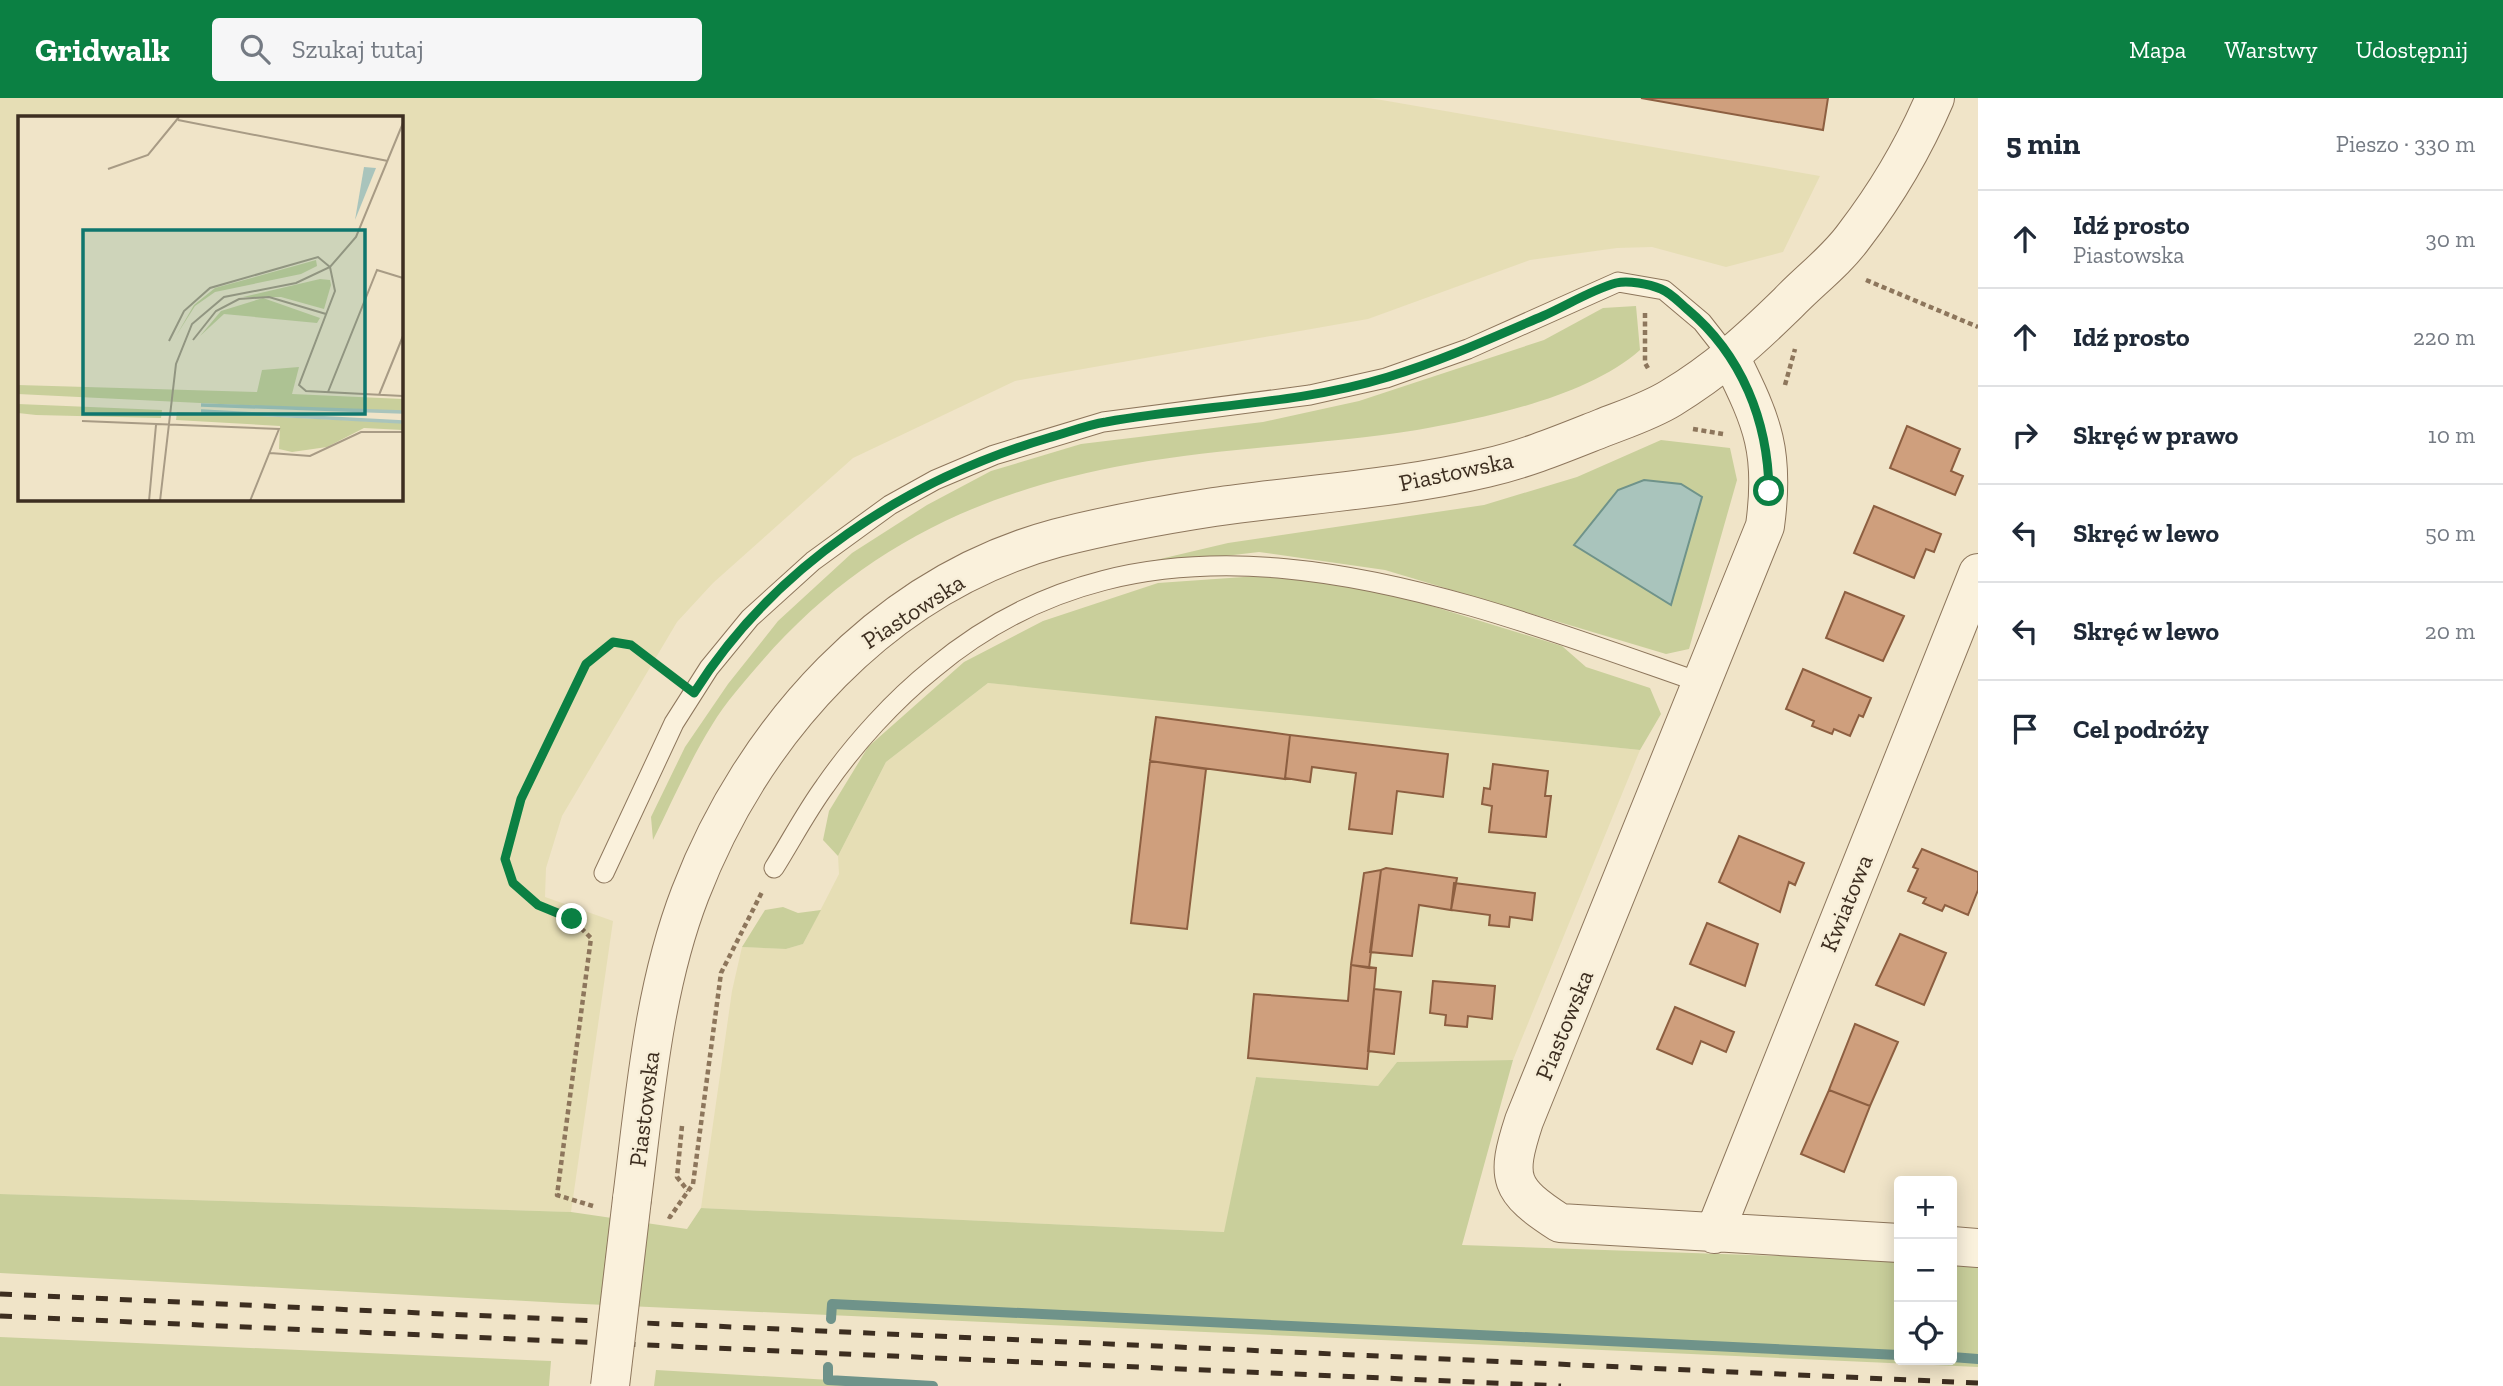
<!DOCTYPE html>
<html lang="pl">
<head>
<meta charset="utf-8">
<style>
  body { margin:0; font-family:"Zilla Slab",serif; background:#f6f6f7; color:#1f2937 }
  .controls { position:absolute; right:21px; bottom:21px; display:grid; overflow:hidden; border-radius:7px; box-shadow:0 4px 18px #0003 }
  .controls button { width:63px; height:63px; display:grid; place-items:center; padding:0; border:0; border-bottom:2px solid #e0e1e3; background:#fff; color:#1f2937; font:35px sans-serif }
  .stop { position:absolute; width:21px; height:21px; margin:-16px; border:5px solid #0b8043; border-radius:50%; background:#fff }
  .stop.end { background:#0b8043; border-color:#fff; box-shadow:0 2px 7px #0008 }
  .list { margin:0; padding:0; list-style:none }
  h2 { display:flex; justify-content:space-between; align-items:center; height:91px; margin:0; padding:0 28px; font-size:30px }
  h2 small { font-size:23px; font-weight:400; color:#747a83 }
  .list li { display:grid; grid-template-columns:46px 1fr auto; gap:21px; align-items:center; box-sizing:border-box; height:98px; padding:0 28px; border-top:2px solid #e0e1e3 }
  .list b { display:block; font-size:26px; white-space:nowrap }
  .list p { margin:0; font-size:23px; white-space:nowrap; color:#747a83 }
  .list em { font-size:23px; font-style:normal; color:#747a83 }
  .icon { flex:none; width:38px; height:38px; fill:none; stroke:currentColor; stroke-width:2; stroke-linecap:round; stroke-linejoin:round }
  .map { position:relative; flex:none; width:1978px; height:1288px; overflow:hidden }
  header { display:flex; align-items:center; gap:42px; box-sizing:border-box; height:98px; padding:0 35px; background:#0b8043; color:#fff }
  header strong { font-size:33px }
  nav { display:flex; gap:38px; margin-inline-start:auto; font-size:24px }
  .search { width:490px; height:63px; background:#f6f6f7; display:flex; align-items:center; gap:18px; box-sizing:border-box; padding:0 24px; border-radius:7px; color:#747a83; font-size:26px }
  main { display:flex }
  aside { flex:1; background:#fff }
  .map>svg:first-child { display:block }
</style>
</head>
<body>
<header>
<strong>Gridwalk</strong>
<div class="search"><svg class="icon" aria-label="search" viewBox="0 0 24 24"><circle cx="10" cy="10" r="6"/><path d="M15 15l6 6"/></svg>Szukaj tutaj</div>
<nav><a>Mapa</a><a>Warstwy</a><a>Udostępnij</a></nav>
</header>
<main>
<div class="map">
<svg width="1978" height="1288" viewBox="0 0 1978 1288">
  <rect width="100%" height="100%" fill="#f0e4c8"/>
  <path fill="#e6deb5" fill-rule="evenodd" d="M 0,0 L 1370,0 L 1820,78 L 1783,154 L 1726,169 L 1652,149 L 1617,150 L 1530,162 L 1368,221 L 1015,283 L 853,360 L 713,485 L 677,524 L 562,718 L 546,770 L 545,799 L 613,823 L 571,1114 L 0,1096 ZM 19,19 L 401,19 L 401,401 L 19,401 Z
    M 988,585 L 1102,595 L 1640,652 L 1513,962 L 1397,964 L 1378,988 L 1256,979 L 1225,1134 L 701,1110 L 732,893 L 742,849 L 786,851 L 803,846 L 839,776 L 838,758 L 886,664 Z"/>
  <path fill="#c9cf9b" d="M 1636,208 L 1640,252 C 1587,299 1485,320 1417,332 C 1322,347 1226,349 1131,366 C 984,392 862,448 762,563 C 745,583 725,605 712,627 C 689,664 672,704 653,742 L 651,719 L 685,649 L 728,586 L 778,523 L 852,455 L 927,407 L 991,373 L 1081,346 L 1263,324 L 1359,303 L 1544,242 L 1603,210 Z
    M 1661,342 L 1730,350 L 1737,382 L 1689,551 L 1666,556 L 1385,472 L 1259,454 L 1122,470 L 1228,445 L 1484,407 L 1577,379 Z
    M 1258,478 L 1337,486 L 1412,502 L 1562,548 L 1586,569 L 1650,590 L 1661,616 L 1640,652 L 988,585 L 886,664 L 838,758 L 823,742 L 829,713 L 868,649 L 964,564 L 1043,523 L 1158,485 Z
    M 783,809 L 798,815 L 821,812 L 803,846 L 786,851 L 742,849 L 765,812 Z
    M 1513,962 L 1462,1147 L 1899,1162 L 1899,1262 L 1952,1262 L 1952,1165 L 1978,1166 L 1978,1269 L 562,1205 L 0,1175 L 0,1096 L 571,1114 L 687,1131 L 701,1110 L 1224,1134 L 1256,979 L 1378,988 L 1397,964 Z
    M 0,1239 L 551,1263 L 549,1288 L 0,1288 Z
    M 656,1272 L 933,1288 L 654,1288 Z"/>
  <path fill="#a9c4bc" stroke="#6f938a" stroke-width="2" d="M 1644,382 L 1681,386 L 1702,399 L 1671,507 L 1574,447 L 1618,392 Z"/>
  <g fill="none" stroke-linecap="round" stroke-linejoin="round">
    <path stroke="#6f938a" stroke-width="10" d="M 831,1221 L 832,1206 L 1899,1257
      M 1952,1259 L 1978,1261
      M 828,1269 L 828,1282 L 933,1288"/>
  </g>
  <path fill="#cf9f7d" stroke="#8d5f41" stroke-width="2" d="M 1641,0 L 1828,0 L 1823,32 Z
    M 1907,328 L 1960,351 L 1951,373 L 1963,378 L 1955,397 L 1890,370 Z
    M 1874,408 L 1941,436 L 1934,454 L 1926,451 L 1914,480 L 1854,455 Z
    M 1845,494 L 1904,518 L 1883,563 L 1826,540 Z
    M 1803,571 L 1871,600 L 1863,619 L 1859,617 L 1850,638 L 1834,631 L 1832,636 L 1812,628 L 1814,623 L 1786,611 Z
    M 1156,619 L 1290,637 L 1285,681 L 1150,663 Z
    M 1290,637 L 1448,656 L 1443,699 L 1397,693 L 1392,736 L 1349,731 L 1356,675 L 1312,669 L 1310,684 L 1285,680 Z
    M 1150,663 L 1206,671 L 1187,831 L 1131,825 Z
    M 1493,666 L 1548,673 L 1545,698 L 1551,698 L 1546,739 L 1489,734 L 1492,708 L 1482,706 L 1484,690 L 1490,691 Z
    M 1739,738 L 1804,765 L 1795,787 L 1789,784 L 1780,814 L 1719,784 Z
    M 1922,751 L 1978,774 L 1978,792 L 1968,817 L 1945,807 L 1942,813 L 1923,805 L 1926,800 L 1908,793 L 1918,771 L 1913,769 Z
    M 1386,770 L 1457,780 L 1451,812 L 1419,807 L 1412,858 L 1370,854 L 1381,772 Z
    M 1381,772 L 1369,870 L 1351,867 L 1364,775 Z
    M 1454,785 L 1535,795 L 1532,822 L 1510,819 L 1509,829 L 1489,827 L 1490,817 L 1451,812 Z
    M 1707,825 L 1758,846 L 1745,888 L 1690,866 Z
    M 1900,836 L 1946,855 L 1924,907 L 1876,887 Z
    M 1351,867 L 1376,870 L 1367,971 L 1248,960 L 1254,896 L 1348,903 Z
    M 1433,883 L 1495,888 L 1492,921 L 1468,918 L 1467,929 L 1445,927 L 1446,917 L 1430,915 Z
    M 1374,891 L 1401,894 L 1394,956 L 1368,953 Z
    M 1675,909 L 1734,934 L 1726,954 L 1701,943 L 1692,966 L 1657,951 Z
    M 1855,926 L 1898,944 L 1870,1008 L 1829,992 Z
    M 1829,992 L 1870,1008 L 1844,1074 L 1801,1056 Z"/>
  <g fill="none" stroke-linecap="round" stroke-linejoin="round">
    <defs>
      <path id="service" d="M 774,770 C 791,743 806,714 825,688 C 854,646 894,602 934,570 C 1164,378 1456,500 1702,585
        M 604,775 L 674,625 L 709,570 L 750,520 L 813,463 L 890,407 L 935,382 L 994,357 L 1103,324 L 1310,297 L 1386,280 L 1468,251 L 1618,184 L 1664,192 L 1702,224 L 1731,261"/>
      <path id="minor" d="M 1731,261 C 1763,325 1775,355 1765,428 L 1524,1023 C 1505,1081 1509,1092 1560,1125 L 1899,1145
        M 1714,1136 L 1978,475
        M 1952,1148 L 1978,1150"/>
      <path id="tertiary" d="M 632,1101 C 645,999 653,892 690,796 C 753,632 883,487 1057,440 C 1108,427 1162,417 1214,409 C 1305,396 1397,391 1486,370 C 1526,361 1564,345 1602,330 C 1625,321 1650,313 1671,300 C 1717,272 1749,243 1788,205 C 1809,183 1836,163 1854,138 C 1887,95 1914,49 1935,0"/>
    </defs>
    <use href="#service" stroke="#8d765c" stroke-width="21"/>
    <use href="#minor" stroke="#8d765c" stroke-width="40"/>
    <use href="#tertiary" stroke="#8d765c" stroke-width="40"/>
    <path stroke="#8d765c" stroke-width="4.5" stroke-dasharray="5 3.5" stroke-linecap="butt" d="M 1866,182 L 1978,229
      M 1645,215 L 1645,265 L 1649,272
      M 1785,287 L 1795,251
      M 1693,331 L 1723,336
      M 682,1028 L 677,1079 L 688,1093
      M 593,1108 L 557,1097 L 591,840 L 572,821 L 538,807 L 513,785 L 505,761 L 521,701 L 586,566 L 613,544 L 631,547 L 671,577
      M 668,1118 L 670,1119 L 693,1086 L 721,875 L 763,792"/>
    <use href="#service" stroke="#faf1dc" stroke-width="19"/>
    <use href="#minor" stroke="#faf1dc" stroke-width="38"/>
    <use href="#tertiary" stroke="#faf1dc" stroke-width="38"/>
    <path stroke="#3d2e20" stroke-width="5" stroke-dasharray="12 12" stroke-linecap="butt" d="M 0,1196 L 1978,1285
      M 0,1218 L 1561,1288"/>
    <defs>
      <path id="tertiary-bridge" d="M 610,1288 L 632,1101"/>
    </defs>
    <use href="#tertiary-bridge" stroke="#8d765c" stroke-width="40" stroke-linecap="butt"/>
    <use href="#tertiary-bridge" stroke="#faf1dc" stroke-width="38"/>
  </g>
  <g fill="none" stroke-linecap="round" stroke-linejoin="round">
    <path stroke="#0b8043" stroke-width="9" d="M 572,821 L 538,807 L 513,785 L 505,761 L 521,701 L 586,566 L 613,544 L 631,547 L 694,595 C 774,468 906,382 1048,340 C 1067,335 1086,327 1106,324 C 1199,307 1297,307 1388,279 C 1441,263 1492,240 1543,218 C 1566,208 1591,192 1616,185 C 1628,182 1649,186 1661,191 C 1671,195 1680,205 1687,211 C 1742,257 1768,323 1769,393"/>
  </g>
  <g text-anchor="middle" dominant-baseline="central" stroke-width="5" stroke-linejoin="round" paint-order="stroke">
    <g font-size="24" fill="#3d2e20" stroke="#f7eed8">
      <text transform="translate(1456 373) rotate(-12)">Piastowska</text>
      <text transform="translate(913 513) rotate(-33)">Piastowska</text>
      <text transform="translate(1846 805) rotate(-68)">Kwiatowa</text>
      <text transform="translate(1564 927) rotate(-68)">Piastowska</text>
      <text transform="translate(644 1011) rotate(-83)">Piastowska</text>
    </g>
  </g>
  <g transform="translate(18 18)">
    <rect width="385" height="385" fill="#f0e4c8"/>
    <path d="M 298,144 L 299,150 L 283,158 L 197,176 L 177,190 L 158,220 L 176,189 L 197,172 ZM 302,163 L 312,164 L 313,169 L 306,193 L 263,181 L 225,181 ZM 245,182 L 302,202 L 299,207 L 206,198 L 182,220 L 203,195 ZM 281,251 L 274,278 L 385,283 L 385,297 L 0,278 L 0,269 L 239,276 L 244,254 ZM 0,288 L 144,294 L 143,302 L 18,299 L 0,297 ZM 159,296 L 385,307 L 385,314 L 346,312 L 309,331 L 274,336 L 261,333 L 262,310 L 158,304 Z" fill="#c9cf9b"/>
    <path d="M 346,51 L 358,52 L 337,104 Z" fill="#a9c4bc"/>
    <path fill="none" stroke="#a9c4bc" stroke-width="3.5" d="M 183,289 L 385,296M 183,295 L 385,306"/>
    <path fill="none" stroke="#a89b85" stroke-width="2" d="M 160,4 L 370,45M 90,53 L 130,39 L 161,1M 175,224 L 198,195 L 221,183 L 251,181 L 308,198M 151,225 L 166,195 L 192,172 L 300,141 L 312,151 L 317,175 L 281,269 L 288,275 L 385,280M 310,276 L 359,154 L 385,162M 361,279 L 385,220M 64,305 L 261,313 L 232,385M 252,337 L 292,340 L 343,316 L 385,316M 131,385 L 138,309M 142,385 L 158,248 L 174,208 L 206,181 L 278,167 L 312,151 L 338,121 L 385,7"/>
    <path fill="#0f766e" fill-opacity="0.15" stroke="#0f766e" stroke-width="3.5" d="M 65,114 L 347,114 L 347,298 L 65,298 Z"/>
    <rect width="385" height="385" fill="none" stroke="#3d2e20" stroke-width="3.5"/>
  </g>
</svg>
<div class="controls">
<button>+</button>
<button>−</button>
<button><svg class="icon" aria-label="locate" viewBox="0 0 24 24"><circle cx="12" cy="12" r="6"/><path d="M12 2v4M12 18v4M2 12h4M18 12h4"/></svg></button>
</div>
<div class="stop" style="left:1769px;top:393px"></div>
<div class="stop end" style="left:572px;top:821px"></div>
</div>
<aside>
<h2>5 min<small>Pieszo · 330 m</small></h2>
<ul class="list">
<li><svg class="icon" aria-label="ahead" viewBox="0 0 24 24"><path d="M12 20V5M6 11l6-6 6 6"/></svg><div><b>Idź prosto</b><p>Piastowska</p></div><em>30 m</em></li>
<li><svg class="icon" aria-label="ahead" viewBox="0 0 24 24"><path d="M12 20V5M6 11l6-6 6 6"/></svg><div><b>Idź prosto</b></div><em>220 m</em></li>
<li><svg class="icon" aria-label="right" viewBox="0 0 24 24"><path d="M7 20v-9h11M14 6l5 5-5 5"/></svg><div><b>Skręć w prawo</b></div><em>10 m</em></li>
<li><svg class="icon" aria-label="left" viewBox="0 0 24 24"><path d="M17 20v-9H6M10 6l-5 5 5 5"/></svg><div><b>Skręć w lewo</b></div><em>50 m</em></li>
<li><svg class="icon" aria-label="left" viewBox="0 0 24 24"><path d="M17 20v-9H6M10 6l-5 5 5 5"/></svg><div><b>Skręć w lewo</b></div><em>20 m</em></li>
<li><svg class="icon" aria-label="arrive" viewBox="0 0 24 24"><path d="M6 21V4h12l-3 4 3 4H6"/></svg><div><b>Cel podróży</b></div></li>
</ul>
</aside>
</main>
</body>
</html>
